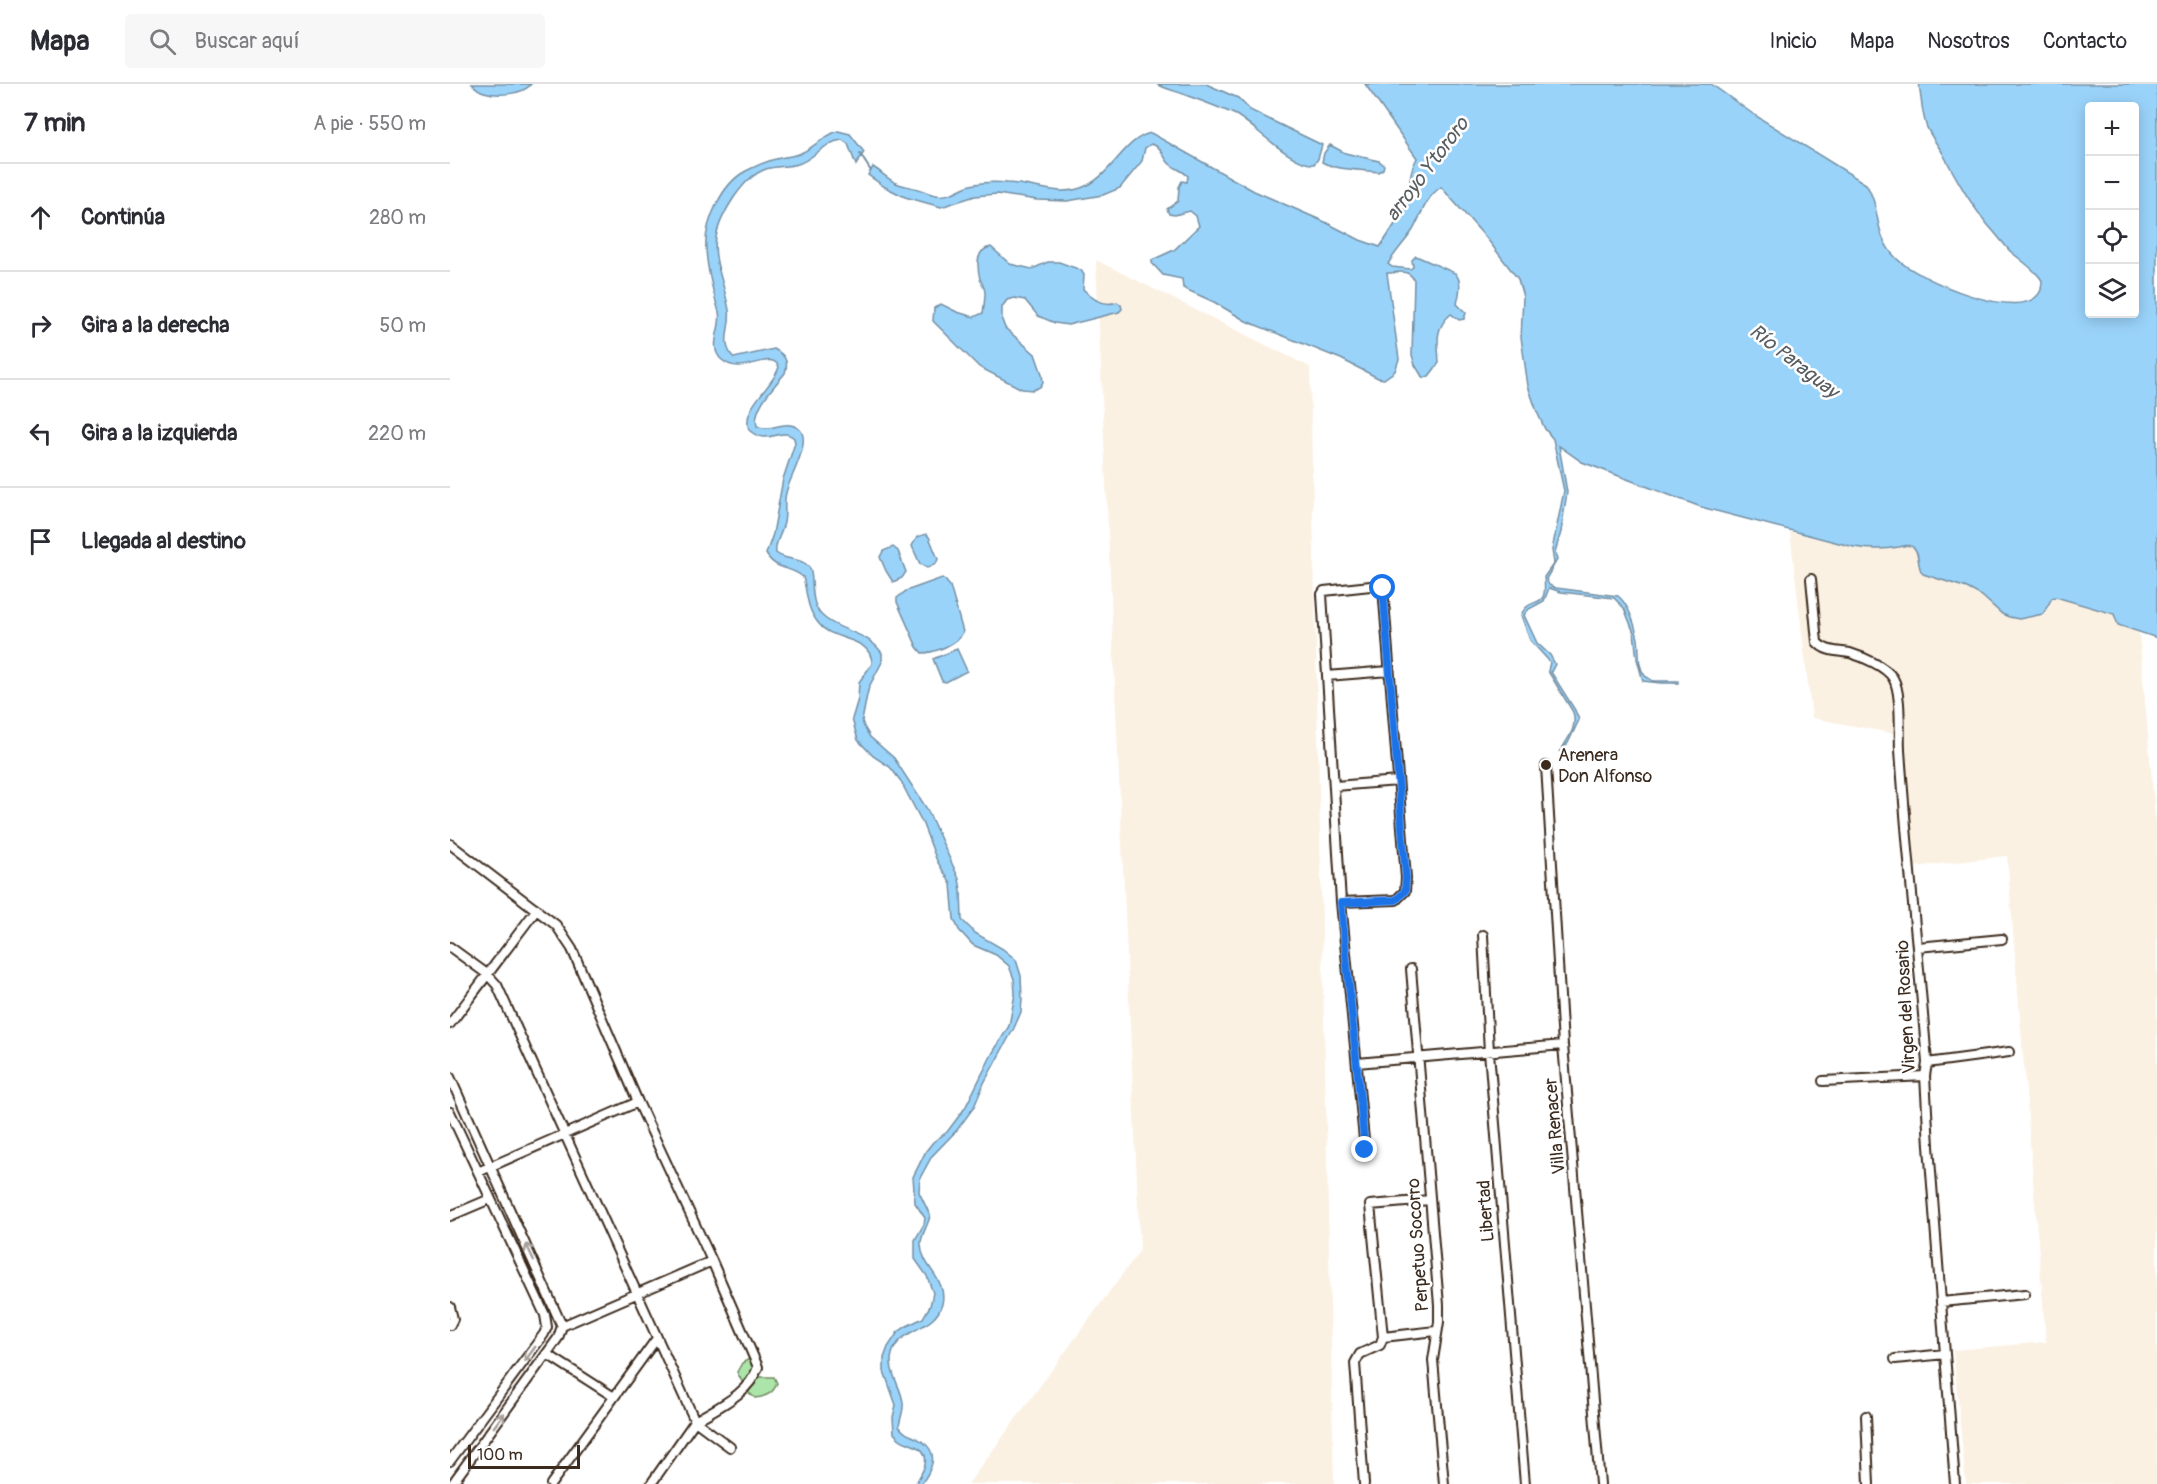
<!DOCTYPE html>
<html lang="es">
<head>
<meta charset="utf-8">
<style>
  body { margin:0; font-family:Pangolin,sans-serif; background:#f7f7f7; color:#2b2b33 }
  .controls { position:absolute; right:18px; top:18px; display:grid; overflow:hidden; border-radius:6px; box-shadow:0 3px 15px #0003 }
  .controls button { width:54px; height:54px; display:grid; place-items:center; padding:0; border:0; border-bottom:2px solid #e1e1e2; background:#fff; color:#2b2b33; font:30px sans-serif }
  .scale { position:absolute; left:18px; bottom:15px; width:112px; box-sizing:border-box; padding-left:6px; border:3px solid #3b2a1e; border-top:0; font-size:16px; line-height:21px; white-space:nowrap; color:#3b2a1e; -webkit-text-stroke:4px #fff; paint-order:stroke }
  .stop { position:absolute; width:18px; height:18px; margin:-14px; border:4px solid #1a73e8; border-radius:50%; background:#fff }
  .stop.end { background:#1a73e8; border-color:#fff; box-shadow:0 2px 6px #0008 }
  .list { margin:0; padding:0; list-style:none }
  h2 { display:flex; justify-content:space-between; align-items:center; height:78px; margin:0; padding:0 24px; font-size:26px }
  h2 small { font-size:20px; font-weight:400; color:#7c7c81 }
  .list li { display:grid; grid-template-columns:39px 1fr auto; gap:18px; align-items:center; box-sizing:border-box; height:108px; padding:0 24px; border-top:2px solid #e1e1e2 }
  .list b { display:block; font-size:22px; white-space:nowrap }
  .list em { font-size:20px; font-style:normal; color:#7c7c81 }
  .icon { flex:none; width:33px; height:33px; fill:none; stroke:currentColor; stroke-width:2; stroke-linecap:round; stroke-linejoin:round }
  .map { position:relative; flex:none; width:1707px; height:1400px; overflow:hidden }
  header { display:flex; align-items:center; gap:36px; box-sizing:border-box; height:84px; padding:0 30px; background:#fff; border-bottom:2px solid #e1e1e2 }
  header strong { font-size:28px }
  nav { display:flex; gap:33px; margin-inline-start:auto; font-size:21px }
  .search { width:420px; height:54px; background:#f7f7f7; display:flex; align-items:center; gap:15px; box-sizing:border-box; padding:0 21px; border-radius:6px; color:#7c7c81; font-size:22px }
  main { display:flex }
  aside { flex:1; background:#fff }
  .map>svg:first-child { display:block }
</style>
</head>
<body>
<header>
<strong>Mapa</strong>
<div class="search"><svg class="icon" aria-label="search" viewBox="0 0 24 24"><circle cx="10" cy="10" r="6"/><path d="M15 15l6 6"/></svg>Buscar aquí</div>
<nav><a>Inicio</a><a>Mapa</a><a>Nosotros</a><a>Contacto</a></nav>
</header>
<main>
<aside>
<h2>7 min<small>A pie · 550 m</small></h2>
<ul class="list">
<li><svg class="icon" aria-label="ahead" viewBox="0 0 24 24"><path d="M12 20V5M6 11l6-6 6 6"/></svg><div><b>Continúa</b></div><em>280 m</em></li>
<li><svg class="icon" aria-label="right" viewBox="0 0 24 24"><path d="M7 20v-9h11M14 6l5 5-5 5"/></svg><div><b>Gira a la derecha</b></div><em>50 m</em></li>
<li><svg class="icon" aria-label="left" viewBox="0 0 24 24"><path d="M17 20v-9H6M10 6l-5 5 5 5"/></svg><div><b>Gira a la izquierda</b></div><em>220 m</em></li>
<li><svg class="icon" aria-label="arrive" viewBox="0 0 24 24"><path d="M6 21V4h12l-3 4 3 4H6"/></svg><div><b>Llegada al destino</b></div></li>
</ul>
</aside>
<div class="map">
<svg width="1707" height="1400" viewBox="0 0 1707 1400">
  <rect width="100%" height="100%" fill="#fff"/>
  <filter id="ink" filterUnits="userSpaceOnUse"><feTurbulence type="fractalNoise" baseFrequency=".0167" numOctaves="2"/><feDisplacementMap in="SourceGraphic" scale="12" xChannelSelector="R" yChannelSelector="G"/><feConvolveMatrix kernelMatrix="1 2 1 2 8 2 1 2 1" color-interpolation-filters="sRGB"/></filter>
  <g filter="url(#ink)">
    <path fill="#fbf1e3" d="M 646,176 L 860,283 L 884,1400 L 518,1400 L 690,1166 Z
      M 1340,448 L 1404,463 L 1424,466 L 1457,461 L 1463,463 L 1467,468 L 1468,479 L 1479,492 L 1517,504 L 1538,516 L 1552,530 L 1596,527 L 1602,514 L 1606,513 L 1664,530 L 1667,538 L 1672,543 L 1689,549 L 1707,753 L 1707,1400 L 1516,1400 L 1503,1266 L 1596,1258 L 1557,772 L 1465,783 L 1452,651 L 1362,634 Z"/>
    <path fill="#abe5aa" stroke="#738864" stroke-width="1.5" d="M 301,1274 L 308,1274 C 313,1280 310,1286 307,1293 L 324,1293 L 327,1299 C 324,1309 315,1313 305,1314 L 297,1307 L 287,1288 L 292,1279 Z"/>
    <path fill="#9ad3fa" stroke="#748fa2" stroke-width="1.5" fill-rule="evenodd" d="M 22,0 L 81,0 C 73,11 47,12 34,8 C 30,7 25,3 22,0 Z
      M 707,0 L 756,0 L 788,14 L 800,26 L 872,61 L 868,75 L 864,80 C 843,82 805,42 786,31 C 773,25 752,17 738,12 C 727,7 717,6 707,0 Z
      M 915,0 L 1261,0 L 1303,30 L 1416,100 C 1432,125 1422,149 1446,174 C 1465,194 1576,243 1591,206 C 1591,205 1592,199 1592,197 C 1589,188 1566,173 1559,166 C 1554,160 1549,154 1544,148 C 1523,125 1507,96 1492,68 C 1487,60 1479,50 1476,41 C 1472,28 1471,13 1469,0 L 1707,0 L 1707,554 L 1668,541 L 1664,530 L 1606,513 L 1602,514 L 1593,530 L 1569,535 L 1559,533 L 1552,530 L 1532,512 L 1517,504 L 1473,490 C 1466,483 1471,469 1463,463 C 1459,460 1453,462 1449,463 C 1433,466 1420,466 1404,463 L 1251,423 L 1132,378 L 1109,362 L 1117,408 L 1111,448 L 1105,468 L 1107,476 L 1096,495 L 1099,501 L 1106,504 L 1168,512 C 1179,521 1185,541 1188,555 C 1190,568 1187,582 1195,592 L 1203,597 L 1228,597 L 1228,599 L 1211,599 L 1193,597 L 1187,575 L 1184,549 L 1174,524 L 1164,514 L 1111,508 L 1099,504 L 1094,517 L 1079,525 L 1074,531 L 1087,559 L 1100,571 L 1105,580 L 1101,588 L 1125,626 L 1129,636 L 1118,659 L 1110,668 C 1116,656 1128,645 1123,628 L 1098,587 L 1100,578 L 1080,556 L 1071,531 C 1081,509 1098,530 1094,493 L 1104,479 L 1102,466 L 1114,407 L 1103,355 L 1095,345 L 1087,328 L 1078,302 L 1071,253 L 1073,213 L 1068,195 L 1038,156 L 991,103 C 975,114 972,130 963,146 C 955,158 945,168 938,180 L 942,183 L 960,185 L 963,183 L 962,176 L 966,172 L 1005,189 C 1013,198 1009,210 1007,220 L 1016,229 L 1014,235 L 1009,236 L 1001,230 C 984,244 988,259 989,279 L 979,292 L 973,294 L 965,281 L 962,271 L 964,196 C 958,184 948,189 937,189 L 949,275 L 945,287 L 934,295 L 928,294 L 891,275 L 796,237 L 764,218 L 733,204 L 732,195 L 713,191 L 702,179 L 702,176 L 724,166 L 749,142 L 746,132 L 740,127 L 725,131 L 719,130 L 717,125 L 728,117 L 729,103 L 732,97 L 737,98 L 738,92 C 733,87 727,85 721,81 C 712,74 714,63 701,60 L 695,64 L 692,77 L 670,104 L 653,111 L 617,117 L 587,116 L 547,110 L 525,112 L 491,123 L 455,113 L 435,103 L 418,91 L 423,83 C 431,88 438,95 446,99 C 453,102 461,103 468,105 C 474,107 480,110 486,111 C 501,114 511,102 525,100 C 535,98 547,98 557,99 C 586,100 610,115 638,101 C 661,90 677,53 701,49 L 804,107 L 875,138 L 910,156 L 930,163 C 937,153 954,127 957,117 C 963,99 956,94 967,74 ZM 1640,22 L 1684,22 L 1684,230 L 1640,230 Z
      M 388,47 L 400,50 L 414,68 L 406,81 L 398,60 L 392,56 C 374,58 364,75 348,80 C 337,83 326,82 316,85 C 302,90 293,101 285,112 C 251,162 269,175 279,226 C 282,243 269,258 284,274 L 324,265 C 335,271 339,277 335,289 C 324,303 302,324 307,342 C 320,349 334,335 348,344 C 364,355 339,394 336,409 C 333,420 337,432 333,442 C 331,452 324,459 326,469 C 335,477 351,473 359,483 C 366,492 356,521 376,535 C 393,548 417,548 432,569 L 432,578 L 419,603 L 417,611 L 412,637 L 414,643 L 420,653 L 444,674 L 477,725 L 509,795 L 511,806 L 512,836 L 525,849 L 553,865 L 566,876 L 571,892 L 572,915 L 571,928 L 564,944 L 534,999 L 524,1023 L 507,1046 L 482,1072 L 470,1094 L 469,1108 L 480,1131 C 479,1141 470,1151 471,1161 C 472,1184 498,1195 492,1220 C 485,1247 450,1243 442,1270 C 437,1288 452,1303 453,1319 C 454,1326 450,1335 449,1342 C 455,1352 464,1351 473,1358 C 490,1370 481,1387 471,1400 L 465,1400 C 471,1391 483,1373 469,1364 C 459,1358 451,1359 444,1349 L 443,1333 L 446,1321 L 434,1287 L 434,1274 L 438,1263 L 448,1248 L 457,1242 L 473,1234 L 480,1222 L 483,1209 L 477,1192 L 465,1175 L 465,1156 L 474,1140 L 475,1134 L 465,1119 L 463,1093 L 476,1067 L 483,1058 L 497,1048 L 515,1024 L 542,970 L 559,942 L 565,910 L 564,895 L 559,882 L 546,871 L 523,861 L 509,846 L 504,835 L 501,800 L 487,777 L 472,738 L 450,696 L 440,683 L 423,672 L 408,656 L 402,635 L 408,615 L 409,598 L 422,580 C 422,552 384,558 370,541 C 356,525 358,512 353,493 C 340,482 326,487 316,470 L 323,450 L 333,395 L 345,359 L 344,354 C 331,342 317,363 299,346 C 291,322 323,304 329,283 C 321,264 293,294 272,276 C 257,263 273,243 269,228 C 263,208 257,186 256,165 C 254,139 272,99 296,87 C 306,82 316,77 326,75 C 335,72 345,73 353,68 C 365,62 374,52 388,47 Z
      M 880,61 L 895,69 L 929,77 L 934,81 L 933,85 L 928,88 C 909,85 889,87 872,78 L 874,69 Z
      M 541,163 L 560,180 L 582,185 L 598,178 L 609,178 L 631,186 L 634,191 L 633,205 C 642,215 653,223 667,218 L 671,221 L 672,225 L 669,228 L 618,241 L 605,239 L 588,232 L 575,216 L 564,214 L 557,216 L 552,223 L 552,236 L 555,244 L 585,270 L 592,290 L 593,298 L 590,303 L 583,306 L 572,305 L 529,283 L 483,237 L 484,224 L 491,220 L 507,228 L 524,233 L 533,229 C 534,222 535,215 535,209 C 535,204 532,200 530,195 C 527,182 525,166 541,163 Z
      M 476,450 L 479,453 L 488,475 L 486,480 L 477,484 L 470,480 L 462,462 L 467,453 Z
      M 443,463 L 448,467 L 456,488 L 452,494 L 443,498 L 436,487 L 430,473 L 433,467 Z
      M 492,494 L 495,496 L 500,502 L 513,548 C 508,560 484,569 472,569 L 467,563 L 447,518 L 447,514 L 456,507 Z
      M 507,565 L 517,587 L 496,598 L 492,597 L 483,575 Z"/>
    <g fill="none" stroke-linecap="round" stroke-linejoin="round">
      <path stroke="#748fa2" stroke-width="2" d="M 410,70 L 421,87"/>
      <defs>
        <path id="minor" d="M 1361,495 L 1367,558 C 1375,568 1388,567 1400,569 C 1413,573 1435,582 1443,594 C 1452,609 1449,647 1450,666 C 1457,770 1469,874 1477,979 L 1475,992 L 1479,1062 L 1505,1400
          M 877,592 L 939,587
          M 1096,682 L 1113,961 L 1150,1400
          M 885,702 L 948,697
          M 0,760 L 106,841 L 122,865 L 188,1018 L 262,1177 L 308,1283 C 299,1310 268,1323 245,1337 L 280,1363
          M 891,818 L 946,816 L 955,807 L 956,794 L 933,504 L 930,501 L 874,507 L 872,510 L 891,818 L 915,1066
          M 1033,851 L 1039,968 L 1075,1400
          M 0,863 L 37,890 L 47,901 L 245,1337 L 201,1400
          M 1468,863 L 1552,855
          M 961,885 L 989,1221 L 989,1238 L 983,1276 L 994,1400
          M 0,940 L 87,825
          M 907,979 L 1113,961
          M 1477,979 L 1559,968
          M 0,993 L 112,1242 L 108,1254 L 2,1400
          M 1373,997 L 1475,992
          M 0,1028 L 95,1231 L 97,1243 L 94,1250 L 0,1377
          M 28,1088 L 188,1018
          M 0,1132 L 40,1115
          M 1491,1218 L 1575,1210
          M 0,1223 L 3,1235 L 0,1241
          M 112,1242 L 262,1177
          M 933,1253 L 986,1247
          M 97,1270 L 164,1313
          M 1445,1275 L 1495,1270
          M 1416,1332 L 1419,1400
          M 101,1400 L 207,1254
          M 914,1400 L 905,1279 L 910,1270 L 930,1261 L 933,1253 L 920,1121 L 980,1116"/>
      </defs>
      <use href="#minor" stroke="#3b2a1e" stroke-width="12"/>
      <use href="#minor" stroke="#fff" stroke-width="8"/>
    </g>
    <defs><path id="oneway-shaft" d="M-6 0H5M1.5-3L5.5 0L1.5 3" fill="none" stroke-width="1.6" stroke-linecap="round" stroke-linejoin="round" transform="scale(1.5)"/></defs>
    <g stroke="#a79f9a">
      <use href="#oneway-shaft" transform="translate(80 1168) rotate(-115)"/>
      <use href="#oneway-shaft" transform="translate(80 1270) rotate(126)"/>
      <use href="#oneway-shaft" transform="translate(49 1336) rotate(-54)"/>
    </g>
  </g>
  <g fill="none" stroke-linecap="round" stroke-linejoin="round" filter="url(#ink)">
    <path stroke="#1a73e8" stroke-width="8" d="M 915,1066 L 891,819 L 946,816 L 955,807 L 956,794 L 933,504"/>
  </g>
  <circle fill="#3b2a1e" stroke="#fff" stroke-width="2" cx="1096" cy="681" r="6"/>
  <g text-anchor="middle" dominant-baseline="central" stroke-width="5" stroke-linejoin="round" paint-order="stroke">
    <g font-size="18" fill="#3b2a1e" stroke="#fff" text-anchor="start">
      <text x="1108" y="671">Arenera<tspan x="1108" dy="21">Don Alfonso</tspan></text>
    </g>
    <g font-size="18" fill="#3b2a1e" stroke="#fff">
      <text transform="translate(1456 923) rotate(-93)">Virgen del Rosario</text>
      <text transform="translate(1105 1042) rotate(-95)">Villa Renacer</text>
      <text transform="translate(1036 1127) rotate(-94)">Libertad</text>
      <text transform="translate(968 1161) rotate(-94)">Perpetuo Socorro</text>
    </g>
    <g font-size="20" font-style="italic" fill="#585d60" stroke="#fff">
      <text transform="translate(977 85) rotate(-53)">arroyo Ytororo</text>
      <text transform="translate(1344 277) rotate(38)">Río Paraguay</text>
    </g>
  </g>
</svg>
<div class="controls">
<button>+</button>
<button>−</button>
<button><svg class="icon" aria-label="locate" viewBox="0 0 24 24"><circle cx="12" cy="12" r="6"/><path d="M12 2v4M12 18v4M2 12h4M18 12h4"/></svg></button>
<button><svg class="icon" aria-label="layers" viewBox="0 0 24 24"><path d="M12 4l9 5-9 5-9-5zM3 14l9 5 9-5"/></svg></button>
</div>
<div class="scale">100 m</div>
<div class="stop" style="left:933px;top:504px"></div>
<div class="stop end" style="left:915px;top:1066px"></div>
</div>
</main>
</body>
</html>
